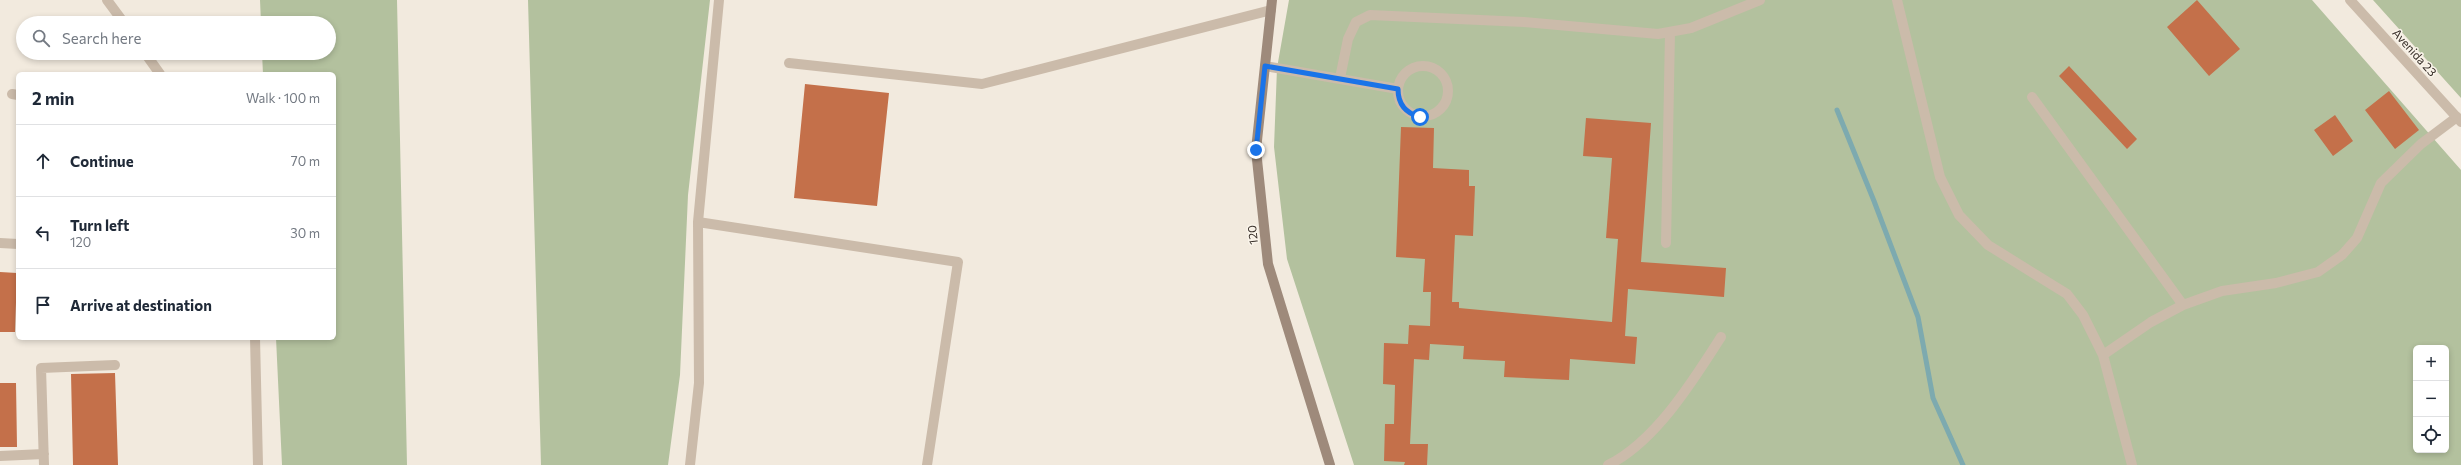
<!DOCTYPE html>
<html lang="en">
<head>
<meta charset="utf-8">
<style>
  body { margin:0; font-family:Commissioner,sans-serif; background:#f2f2f3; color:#1f2937 }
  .controls { position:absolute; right:12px; bottom:12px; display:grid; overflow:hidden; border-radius:6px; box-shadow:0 2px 6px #0003 }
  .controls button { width:36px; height:36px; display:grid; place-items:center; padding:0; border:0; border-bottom:1px solid #e0e1e3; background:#fff; color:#1f2937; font:20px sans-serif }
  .stop { position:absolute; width:12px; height:12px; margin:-9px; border:3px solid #1a73e8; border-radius:50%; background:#fff }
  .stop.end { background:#1a73e8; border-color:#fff; box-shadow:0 1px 4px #0008 }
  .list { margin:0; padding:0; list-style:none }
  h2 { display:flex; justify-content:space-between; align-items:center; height:52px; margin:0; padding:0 16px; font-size:17px }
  h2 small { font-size:13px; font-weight:400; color:#747a83 }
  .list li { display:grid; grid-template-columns:26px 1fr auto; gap:12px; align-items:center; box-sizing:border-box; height:72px; padding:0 16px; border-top:1px solid #e0e1e3 }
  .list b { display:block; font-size:15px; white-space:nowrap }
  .list p { margin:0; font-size:13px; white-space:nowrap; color:#747a83 }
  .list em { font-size:13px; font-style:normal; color:#747a83 }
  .icon { flex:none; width:22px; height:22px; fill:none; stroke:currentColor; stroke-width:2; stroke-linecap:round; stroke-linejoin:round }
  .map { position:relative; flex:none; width:2461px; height:465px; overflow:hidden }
  .search { position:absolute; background:#fff; box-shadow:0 2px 6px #0003; left:16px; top:16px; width:320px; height:44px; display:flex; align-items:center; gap:10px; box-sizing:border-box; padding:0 14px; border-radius:22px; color:#747a83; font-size:15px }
  .panel { position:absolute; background:#fff; box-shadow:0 2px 6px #0003; left:16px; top:72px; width:320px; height:268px; border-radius:6px }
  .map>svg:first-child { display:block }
</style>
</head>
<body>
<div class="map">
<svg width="2461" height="465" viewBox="0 0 2461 465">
  <rect width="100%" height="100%" fill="#f2eade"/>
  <path fill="#b3c19e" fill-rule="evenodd" d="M 260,0 L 397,0 L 407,465 L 282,465 L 276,338 L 334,338 L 334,74 L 263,74 L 262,53 L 329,53 L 329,23 L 261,23 Z
    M 528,0 L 710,0 L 688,195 L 680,375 L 668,465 L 541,465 Z
    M 1289,0 L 2312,0 L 2461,170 L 2461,465 L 1354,465 L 1287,259 L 1274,147 L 1277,68 ZM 2416,348 L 2446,348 L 2446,450 L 2416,450 Z
    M 2373,0 L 2461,0 L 2461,98 Z"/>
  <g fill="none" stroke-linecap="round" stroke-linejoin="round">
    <path stroke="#7daaaf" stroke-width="5" d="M 1837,110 L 1874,201 L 1918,317 L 1933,398 L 1963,465"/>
  </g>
  <path fill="#c4704a" d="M 2197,0 L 2240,49 L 2209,76 L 2167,27 Z
    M 2069,66 L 2137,139 L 2127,149 L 2059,76 Z
    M 805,84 L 889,93 L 877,206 L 794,198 Z
    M 2389,91 L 2419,130 L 2395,149 L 2365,110 Z
    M 2335,115 L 2353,141 L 2333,156 L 2314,130 Z
    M 1586,118 L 1651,123 L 1641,262 L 1726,268 L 1724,297 L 1628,289 L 1625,336 L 1637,337 L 1635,364 L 1570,359 L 1569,380 L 1504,377 L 1505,361 L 1463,359 L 1464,346 L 1430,344 L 1429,360 L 1414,359 L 1410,444 L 1428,444 L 1427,465 L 1404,465 L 1405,462 L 1384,461 L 1385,424 L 1394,424 L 1395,385 L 1383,384 L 1384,343 L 1408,344 L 1409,325 L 1430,326 L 1431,292 L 1423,292 L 1425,259 L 1396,257 L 1401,127 L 1434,128 L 1433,168 L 1469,170 L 1469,186 L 1475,186 L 1473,236 L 1455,235 L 1452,302 L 1459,302 L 1459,308 L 1612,322 L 1618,239 L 1606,238 L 1612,158 L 1583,156 Z
    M 0,272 L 17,273 L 15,332 L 0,332 Z
    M 115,373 L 118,465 L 73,465 L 71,374 Z
    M 0,383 L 16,383 L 17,447 L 0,447 Z"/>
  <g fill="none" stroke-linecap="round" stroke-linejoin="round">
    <path stroke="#cbbbaa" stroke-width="10" d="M 107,0 L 124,23
      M 1897,0 L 1940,177 L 1959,215 L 1988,245 L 2067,294 L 2083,315 L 2103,355 L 2132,465
      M 145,53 L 160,74
      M 789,63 L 982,84 L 1271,10
      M1398 91a25 25 0 1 1 50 0a25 25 0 1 1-50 0Z
      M 1265,66 L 1398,89
      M 1340,78 L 1348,39 L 1356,22 L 1370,15 L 1524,22 L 1658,34 L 1691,28 L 1760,0
      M 12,94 L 18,95
      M 2032,97 L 2183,305
      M 698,222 L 958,262 L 927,465
      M 1666,243 L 1670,33
      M 2103,355 L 2151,322 L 2183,305 L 2222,291 L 2276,283 L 2318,272 L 2342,255 L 2357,238 L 2381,183 L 2421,144 L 2457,117
      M 0,456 L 44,454
      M 44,465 L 41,368 L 115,365
      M 690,465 L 699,383 L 698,222 L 719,0
      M 1608,465 C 1655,442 1693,381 1721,337"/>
    <path stroke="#cbbbaa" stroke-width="10" d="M 2350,0 L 2461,122
      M 0,243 L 18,244
      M 255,338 L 258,465"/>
    <path stroke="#9e8a7b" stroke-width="10" d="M 1272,0 L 1256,150 L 1268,264 L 1330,465"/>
  </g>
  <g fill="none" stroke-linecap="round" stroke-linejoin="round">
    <path stroke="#1a73e8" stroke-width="5" d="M 1256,150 L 1265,66 L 1398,89 C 1398,104 1405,113 1420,117"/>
  </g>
  <g text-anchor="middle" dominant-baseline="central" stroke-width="3" stroke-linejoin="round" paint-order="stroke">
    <g font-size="12" fill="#382f29" stroke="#faf4ea">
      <text transform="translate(2415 52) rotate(48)">Avenida 23</text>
      <text transform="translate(1252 235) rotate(-96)">120</text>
    </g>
  </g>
</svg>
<div class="controls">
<button>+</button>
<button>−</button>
<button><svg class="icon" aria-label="locate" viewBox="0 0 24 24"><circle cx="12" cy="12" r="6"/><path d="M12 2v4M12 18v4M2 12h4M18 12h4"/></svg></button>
</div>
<div class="stop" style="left:1420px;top:117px"></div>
<div class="stop end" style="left:1256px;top:150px"></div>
<div class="search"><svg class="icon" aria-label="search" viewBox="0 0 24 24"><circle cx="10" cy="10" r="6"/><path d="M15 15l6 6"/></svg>Search here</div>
<section class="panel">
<h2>2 min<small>Walk · 100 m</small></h2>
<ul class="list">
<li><svg class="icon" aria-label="ahead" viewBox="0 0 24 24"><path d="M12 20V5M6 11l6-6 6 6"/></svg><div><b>Continue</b></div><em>70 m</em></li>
<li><svg class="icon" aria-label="left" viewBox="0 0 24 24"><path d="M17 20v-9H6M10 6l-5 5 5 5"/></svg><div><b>Turn left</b><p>120</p></div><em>30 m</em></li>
<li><svg class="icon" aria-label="arrive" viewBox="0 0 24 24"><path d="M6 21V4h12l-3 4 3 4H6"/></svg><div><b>Arrive at destination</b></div></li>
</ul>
</section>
</div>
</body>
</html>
